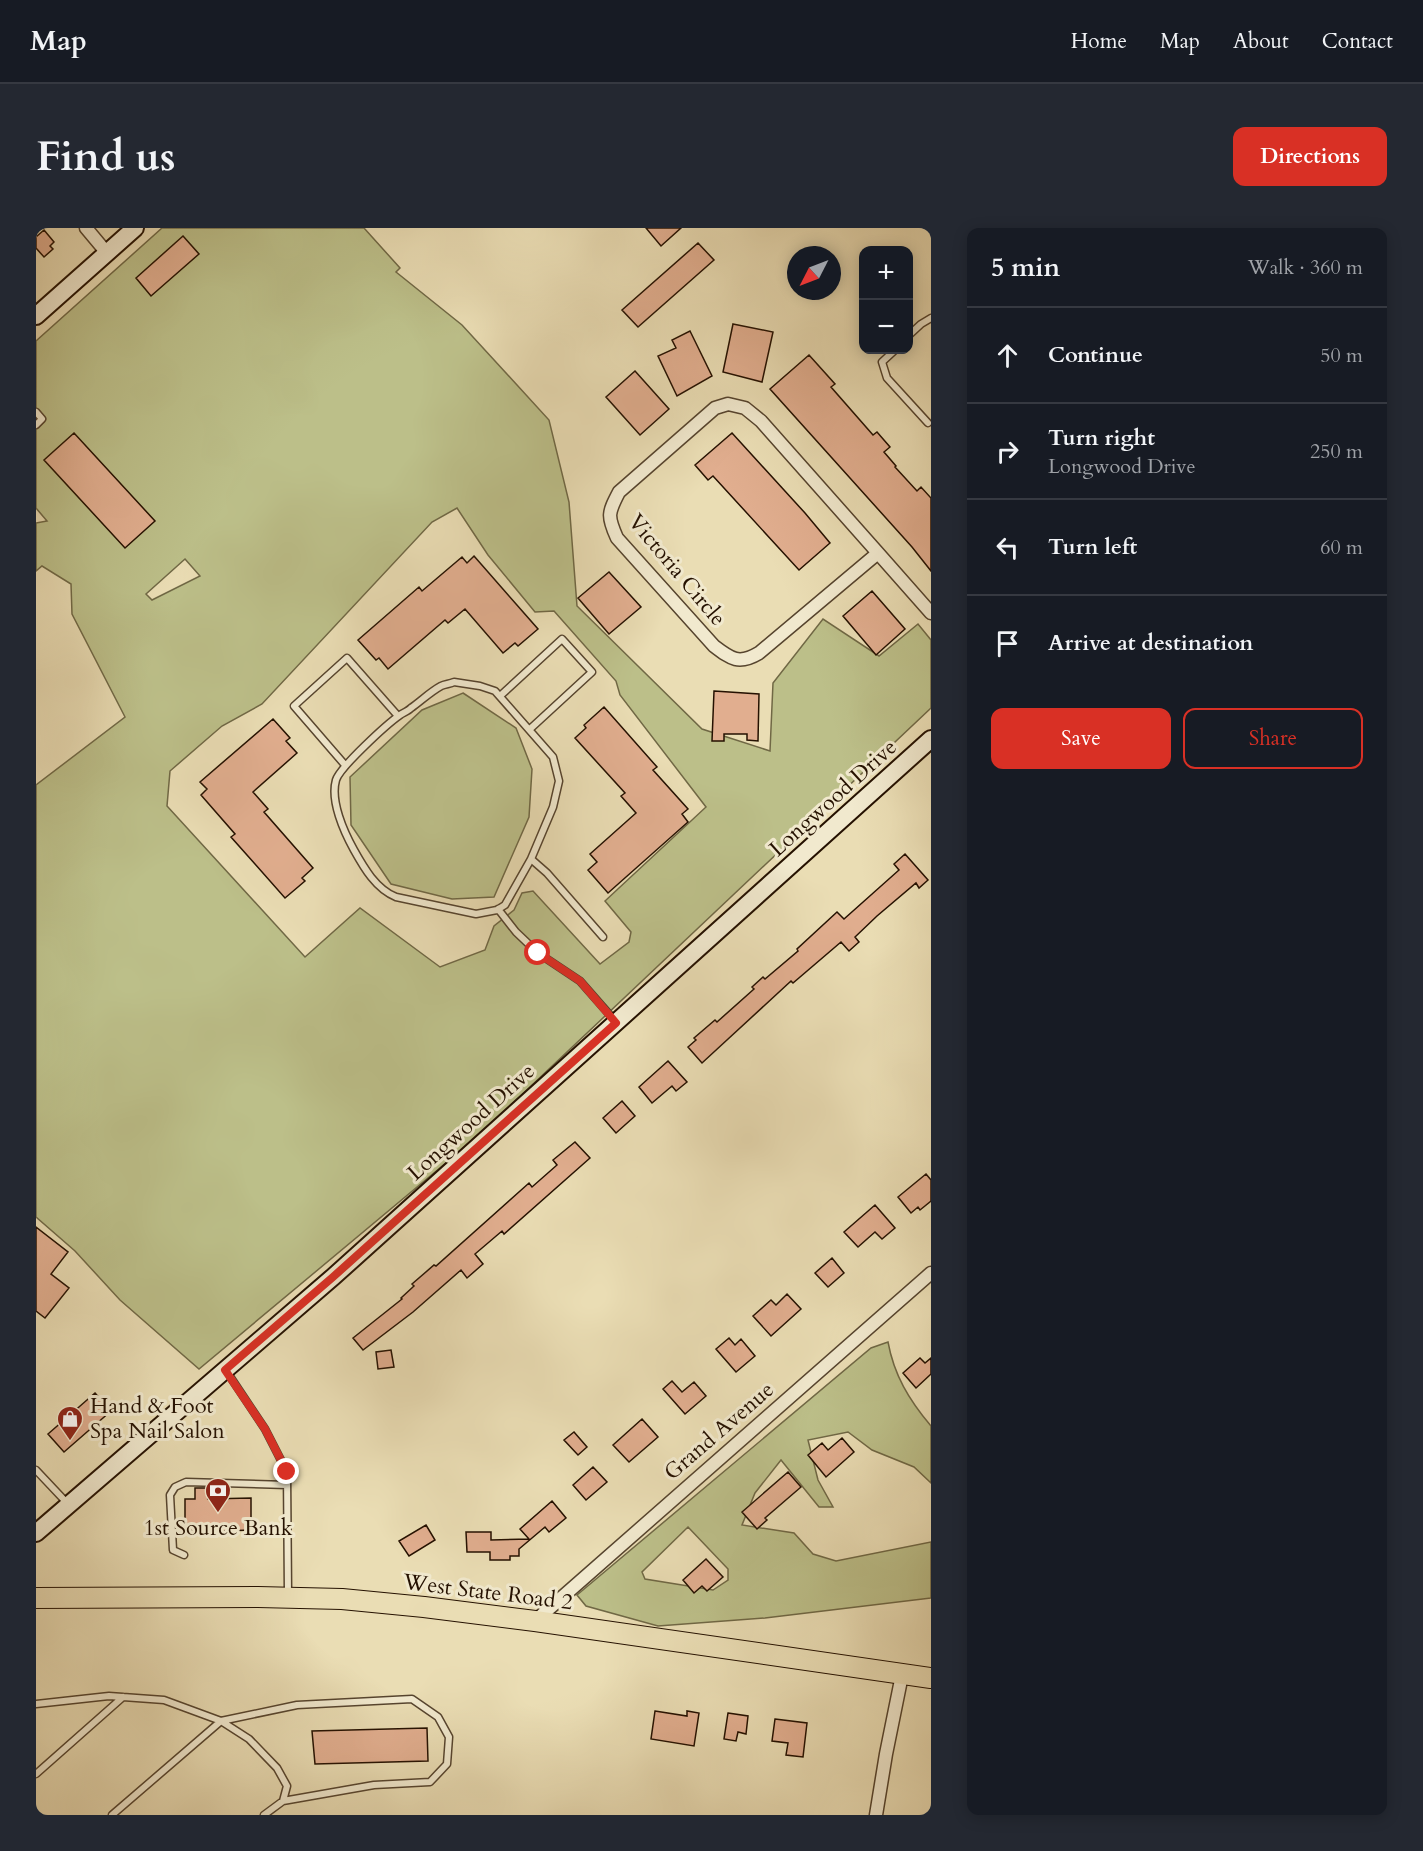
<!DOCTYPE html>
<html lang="en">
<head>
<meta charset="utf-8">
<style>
  body { margin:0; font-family:Cardo,serif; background:#242831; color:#f1f3f6 }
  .controls { position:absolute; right:18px; top:18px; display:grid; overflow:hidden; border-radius:12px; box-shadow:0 3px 15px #0003 }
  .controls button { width:54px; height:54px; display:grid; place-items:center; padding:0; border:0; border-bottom:2px solid #363941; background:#171b24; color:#f1f3f6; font:30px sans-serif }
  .compass { position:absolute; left:751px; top:18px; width:54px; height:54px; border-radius:50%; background:#171b24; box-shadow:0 3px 15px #0003; rotate:228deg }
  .stop { position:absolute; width:18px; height:18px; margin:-14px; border:4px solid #d93025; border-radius:50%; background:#fff }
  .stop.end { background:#d93025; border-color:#fff; box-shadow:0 2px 6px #0008 }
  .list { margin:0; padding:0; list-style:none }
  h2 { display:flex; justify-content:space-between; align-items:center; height:78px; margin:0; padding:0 24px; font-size:26px }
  h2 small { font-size:20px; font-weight:400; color:#9ea1a6 }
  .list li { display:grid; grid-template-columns:39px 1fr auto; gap:18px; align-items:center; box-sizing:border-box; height:96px; padding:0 24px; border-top:2px solid #363941 }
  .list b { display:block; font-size:22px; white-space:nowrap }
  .list p { margin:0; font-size:20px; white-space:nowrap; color:#9ea1a6 }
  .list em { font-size:20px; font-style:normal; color:#9ea1a6 }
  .actions { display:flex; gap:12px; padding:18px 24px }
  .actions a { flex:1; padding:14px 0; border:2px solid #d93025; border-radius:12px; text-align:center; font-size:21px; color:#d93025 }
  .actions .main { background:#d93025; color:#fff }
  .icon { flex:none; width:33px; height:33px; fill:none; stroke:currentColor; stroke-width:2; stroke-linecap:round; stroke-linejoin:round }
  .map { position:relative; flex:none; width:895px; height:1587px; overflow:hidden; border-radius:12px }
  header { display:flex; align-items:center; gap:36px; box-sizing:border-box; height:84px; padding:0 30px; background:#171b24; border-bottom:2px solid #363941 }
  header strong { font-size:28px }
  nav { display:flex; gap:33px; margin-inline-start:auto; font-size:21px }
  .intro { display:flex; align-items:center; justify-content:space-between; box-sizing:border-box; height:144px; padding:0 36px }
  h1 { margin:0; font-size:42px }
  .button { padding:15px 27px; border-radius:12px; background:#d93025; color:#fff; font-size:21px; font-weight:700 }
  main { display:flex; gap:36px; padding:0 36px }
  aside { flex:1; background:#171b24; border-radius:12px; box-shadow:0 3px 15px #0003 }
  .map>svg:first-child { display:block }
</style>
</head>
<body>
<header>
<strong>Map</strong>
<nav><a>Home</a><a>Map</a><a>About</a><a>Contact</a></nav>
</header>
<div class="intro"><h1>Find us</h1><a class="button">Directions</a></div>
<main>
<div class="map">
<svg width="895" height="1587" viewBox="0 0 895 1587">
  <rect width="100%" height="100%" fill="#eaddb4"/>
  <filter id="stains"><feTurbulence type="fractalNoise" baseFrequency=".00333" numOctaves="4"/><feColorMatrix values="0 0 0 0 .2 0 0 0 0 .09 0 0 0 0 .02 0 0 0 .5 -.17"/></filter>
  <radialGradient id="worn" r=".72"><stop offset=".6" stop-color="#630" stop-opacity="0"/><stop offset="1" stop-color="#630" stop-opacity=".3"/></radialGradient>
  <path fill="#bcbf89" stroke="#706845" stroke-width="1.5" fill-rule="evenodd" d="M 126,0 L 328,0 L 364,40 L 360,44 L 426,97 L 513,192 L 533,274 L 541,378 L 666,501 L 734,523 L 737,455 L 787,391 L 843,428 L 882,396 L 895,412 L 895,480 L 441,909 L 163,1141 L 84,1072 L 39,1023 L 0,989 L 0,557 L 89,489 L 36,386 L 35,356 L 6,338 L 0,343 L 0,295 L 11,293 L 0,280 L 0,113 ZM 421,280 L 452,327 L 499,384 L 518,383 L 580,453 L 584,467 L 670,579 L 569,673 L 595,704 L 593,714 L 564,736 L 497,663 L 486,665 L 478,682 L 458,698 L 449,722 L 404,739 L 324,680 L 269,729 L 131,578 L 134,543 L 186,498 L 226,476 L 396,294 ZM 149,331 L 164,348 L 116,372 L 110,366 Z
    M 427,465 L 480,500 L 496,541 L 493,589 L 458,669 L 416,671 L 355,656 L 315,597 L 314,549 L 386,482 Z
    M 852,1114 C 858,1147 873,1172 895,1198 L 895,1255 L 878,1239 L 836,1222 L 812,1204 L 772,1212 L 782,1252 L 797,1279 L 783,1279 L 745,1232 L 719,1265 L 706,1297 L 758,1305 L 777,1326 L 800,1333 L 895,1314 L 895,1370 L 729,1390 L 622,1398 L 550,1378 L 541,1367 L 835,1120 ZM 652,1299 L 692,1341 L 692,1352 L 677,1362 L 609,1351 L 606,1344 Z"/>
  <path fill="#e1ae8f" stroke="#251101" stroke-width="1.5" d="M 610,0 L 645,0 L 625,18 Z
    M 8,2 L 18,14 L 14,18 L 17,21 L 8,29 L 0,20 L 0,9 Z
    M 147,8 L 163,26 L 115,68 L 100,50 Z
    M 662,15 L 678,32 L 602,99 L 586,82 Z
    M 697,96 L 737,104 L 726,154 L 687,144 Z
    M 654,103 L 676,148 L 641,168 L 622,128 L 640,120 L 636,112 Z
    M 773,127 L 799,156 L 795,159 L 837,207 L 841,204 L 854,219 L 848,224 L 860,238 L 859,239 L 881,263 L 885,259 L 895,270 L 895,343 L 876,319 L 734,161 Z
    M 599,143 L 633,181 L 604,207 L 570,169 Z
    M 38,205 L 119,293 L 89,320 L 8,232 Z
    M 696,205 L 769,285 L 794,315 L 763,342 L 677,248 L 672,252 L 659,237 Z
    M 438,328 L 502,401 L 482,418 L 479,415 L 467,425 L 429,381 L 412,395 L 409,392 L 352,441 L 343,430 L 340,432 L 322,412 L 383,359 L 386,363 L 426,329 L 431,335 Z
    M 573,344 L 605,379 L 573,406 L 542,370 Z
    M 836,363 L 869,401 L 840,427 L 807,388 Z
    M 678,463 L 723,466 L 722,513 L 711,512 L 711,506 L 688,506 L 688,513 L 676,513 Z
    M 568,479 L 621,539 L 617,542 L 652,581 L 646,586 L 652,594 L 572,665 L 552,642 L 561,634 L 554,626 L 600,585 L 585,568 L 589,565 L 539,510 L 550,500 L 548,497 Z
    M 237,491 L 254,510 L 250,513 L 261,525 L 217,564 L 232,581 L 228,584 L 277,640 L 266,650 L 269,653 L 249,670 L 195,609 L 199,606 L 165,567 L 171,561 L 164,554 Z
    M 869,626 L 892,652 L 883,660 L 880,655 L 841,688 L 819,709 L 823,714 L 813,723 L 805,714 L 757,755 L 755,753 L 666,835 L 652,819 L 660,812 L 658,810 L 679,792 L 681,794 L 718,761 L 716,759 L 727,749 L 729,751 L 762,723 L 761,721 L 801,684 L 808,691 L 863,642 L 858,636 Z
    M 632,833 L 651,854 L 640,863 L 636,858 L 616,875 L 603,859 Z
    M 586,873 L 599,888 L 580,905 L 567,890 Z
    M 539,914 L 554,930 L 468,1006 L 466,1003 L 439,1026 L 447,1036 L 431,1050 L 425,1042 L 377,1084 L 327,1122 L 317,1110 L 366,1071 L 365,1070 L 378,1058 L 376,1056 L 398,1037 L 400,1038 L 493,955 L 496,959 L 521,937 L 517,932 Z
    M 890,946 L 895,952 L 895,973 L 884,982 L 882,979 L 875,985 L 862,969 Z
    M 839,977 L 859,1000 L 846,1011 L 839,1004 L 822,1019 L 808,1004 Z
    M 0,999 L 32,1024 L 15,1046 L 33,1060 L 9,1090 L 0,1083 Z
    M 796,1030 L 808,1045 L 792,1059 L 779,1045 Z
    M 751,1066 L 765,1081 L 735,1108 L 717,1088 L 735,1072 L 740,1077 Z
    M 693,1110 L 699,1117 L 705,1111 L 719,1128 L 700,1144 L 680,1121 Z
    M 355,1122 L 358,1139 L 342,1141 L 340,1124 Z
    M 884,1130 L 889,1135 L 895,1130 L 895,1146 L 880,1160 L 867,1145 Z
    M 636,1153 L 646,1164 L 658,1154 L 670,1168 L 649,1186 L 627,1161 Z
    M 59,1165 L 75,1183 L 28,1224 L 12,1206 Z
    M 606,1191 L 622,1209 L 593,1234 L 577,1217 Z
    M 538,1204 L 551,1219 L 542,1227 L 528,1212 Z
    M 806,1210 L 818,1224 L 790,1249 L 772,1227 L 786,1215 L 792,1222 Z
    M 557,1239 L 571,1254 L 550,1272 L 537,1257 Z
    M 752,1244 L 765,1259 L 729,1290 L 731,1292 L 721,1301 L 706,1284 Z
    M 159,1260 L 172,1260 L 172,1271 L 215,1270 L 215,1302 L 188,1303 L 188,1305 L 177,1305 L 177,1302 L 149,1302 L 149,1271 L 159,1271 Z
    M 516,1273 L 530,1290 L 513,1304 L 509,1299 L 483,1321 L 483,1328 L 474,1328 L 474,1332 L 454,1332 L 454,1324 L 431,1324 L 430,1304 L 455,1304 L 455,1312 L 493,1311 L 484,1301 Z
    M 390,1297 L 399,1312 L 373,1328 L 363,1313 Z
    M 670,1331 L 687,1349 L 671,1363 L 666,1358 L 658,1365 L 647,1352 Z
    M 619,1483 L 651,1488 L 651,1483 L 663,1485 L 658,1518 L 615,1511 Z
    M 692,1485 L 712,1488 L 710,1506 L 702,1504 L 700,1513 L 688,1511 Z
    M 739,1491 L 771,1495 L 767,1529 L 750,1527 L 752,1515 L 736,1513 Z
    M 391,1500 L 392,1533 L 279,1536 L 276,1503 Z"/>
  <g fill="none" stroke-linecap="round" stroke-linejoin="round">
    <defs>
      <path id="lane" d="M 872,108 L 885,96 L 895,90
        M 859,122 L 846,134 L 851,150 L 892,195
        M 0,184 L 6,191 L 0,197
        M 418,454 L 444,458 L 459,463 L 517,529 L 523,553 L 517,579 L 495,631 L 469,677 L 461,682 L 440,686 L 360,669 C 340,661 328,640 318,622 C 308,604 294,573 300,552 C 304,539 351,496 364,487 C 367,485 372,483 375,480 C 385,473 394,464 405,458 C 409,456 414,456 418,454 Z
        M 464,468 L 526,411 L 556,444 L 494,501
        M 309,537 L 258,478 L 311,430 L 362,488
        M 495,631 L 511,645 L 567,709
        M 462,681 L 480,704 L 502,725 L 544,753 L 580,794
        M 191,1144 L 229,1201 L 251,1244 L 252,1366
        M 0,1242 L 32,1276
        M 148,1327 L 137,1322 L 134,1267 L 139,1259 L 150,1254 L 251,1257
        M 0,1476 L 73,1468 L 128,1472 L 185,1493 L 213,1511 L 241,1540 L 251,1558 L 247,1573 L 228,1587
        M 0,1546 L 87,1469
        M 76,1587 L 185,1493 L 261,1477 L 376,1471 L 402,1489 L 413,1509 L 411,1536 L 394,1554 L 338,1557 L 247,1573"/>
      <path id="street" d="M 50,0 L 71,25
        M 692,176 L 709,180 L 725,193 L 842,325 L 723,425 C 703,437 695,431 678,418 L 581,310 C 571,288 572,285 583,264 L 679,180 Z
        M 842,325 L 895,385
        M 499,1393 L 895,1045
        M 840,1587 L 850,1526 L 866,1447"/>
      <path id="secondary" d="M 0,88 L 99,0
        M 0,1305 L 297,1049 L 895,511"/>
      <path id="primary" d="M 0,1370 L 222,1369 L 306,1371 L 388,1379 L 499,1393 L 895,1450"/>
    </defs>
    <use href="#lane" stroke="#56442e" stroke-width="9"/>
    <use href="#street" stroke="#56442e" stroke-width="15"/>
    <use href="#secondary" stroke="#251101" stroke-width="20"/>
    <use href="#primary" stroke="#251101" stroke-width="22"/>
    <use href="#lane" stroke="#f1e9ce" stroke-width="6"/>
    <use href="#street" stroke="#f1e9ce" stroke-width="12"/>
    <use href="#secondary" stroke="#f1e9ce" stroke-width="16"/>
    <use href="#primary" stroke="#eaddb4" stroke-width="20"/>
  </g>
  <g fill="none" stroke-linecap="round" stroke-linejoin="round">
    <path stroke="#d93025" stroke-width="8" d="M 251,1244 L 229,1201 L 189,1142 L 297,1049 L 580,795 L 544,753 L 502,725"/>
  </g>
  <defs>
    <symbol id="shop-pin" viewBox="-11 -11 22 30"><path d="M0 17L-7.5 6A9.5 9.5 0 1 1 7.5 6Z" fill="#8f2418" stroke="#f1e9ce"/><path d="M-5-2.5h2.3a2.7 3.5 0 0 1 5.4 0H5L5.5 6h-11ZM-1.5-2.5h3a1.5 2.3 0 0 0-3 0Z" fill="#fff"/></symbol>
    <symbol id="bank-pin" viewBox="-11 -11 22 30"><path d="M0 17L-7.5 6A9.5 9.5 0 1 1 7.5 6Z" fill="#8f2418" stroke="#f1e9ce"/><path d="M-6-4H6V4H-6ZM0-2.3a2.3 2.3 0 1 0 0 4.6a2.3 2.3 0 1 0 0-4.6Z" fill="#fff"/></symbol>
  </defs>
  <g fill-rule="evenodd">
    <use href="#shop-pin" x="19" y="1176" width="30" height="40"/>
    <use href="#bank-pin" x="167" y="1248" width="30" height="40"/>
  </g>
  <g text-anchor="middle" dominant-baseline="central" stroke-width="6" stroke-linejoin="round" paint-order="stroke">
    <g font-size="22" fill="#251101" stroke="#f1e9ce">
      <text transform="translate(641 342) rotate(50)">Victoria Circle</text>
      <text transform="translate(797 570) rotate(-42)">Longwood Drive</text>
      <text transform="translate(435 894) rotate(-42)">Longwood Drive</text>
      <text transform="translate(683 1203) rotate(-41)">Grand Avenue</text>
      <text transform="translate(452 1364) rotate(7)">West State Road 2</text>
    </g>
    <g font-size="22" fill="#251101" stroke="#f1e9ce" text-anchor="start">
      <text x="54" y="1178">Hand &amp; Foot<tspan x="54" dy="25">Spa Nail Salon</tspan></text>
      <text x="182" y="1300" text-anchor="middle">1st Source Bank</text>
    </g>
  </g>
  <rect width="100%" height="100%" filter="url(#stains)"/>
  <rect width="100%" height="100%" fill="url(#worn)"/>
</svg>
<div class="controls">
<button>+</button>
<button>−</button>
</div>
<svg class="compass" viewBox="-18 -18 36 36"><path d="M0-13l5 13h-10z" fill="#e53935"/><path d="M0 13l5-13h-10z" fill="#9ea1a6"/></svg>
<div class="stop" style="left:502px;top:725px"></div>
<div class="stop end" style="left:251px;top:1244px"></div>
</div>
<aside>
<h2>5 min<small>Walk · 360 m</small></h2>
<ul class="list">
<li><svg class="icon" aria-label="ahead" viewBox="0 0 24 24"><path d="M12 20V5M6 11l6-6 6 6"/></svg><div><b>Continue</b></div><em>50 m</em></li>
<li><svg class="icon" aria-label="right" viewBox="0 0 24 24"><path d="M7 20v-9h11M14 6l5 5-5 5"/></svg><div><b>Turn right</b><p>Longwood Drive</p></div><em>250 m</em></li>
<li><svg class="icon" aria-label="left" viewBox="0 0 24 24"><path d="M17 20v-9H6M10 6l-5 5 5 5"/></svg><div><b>Turn left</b></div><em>60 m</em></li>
<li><svg class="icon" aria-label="arrive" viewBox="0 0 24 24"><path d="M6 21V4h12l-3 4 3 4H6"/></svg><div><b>Arrive at destination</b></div></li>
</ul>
<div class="actions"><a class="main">Save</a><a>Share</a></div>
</aside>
</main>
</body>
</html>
